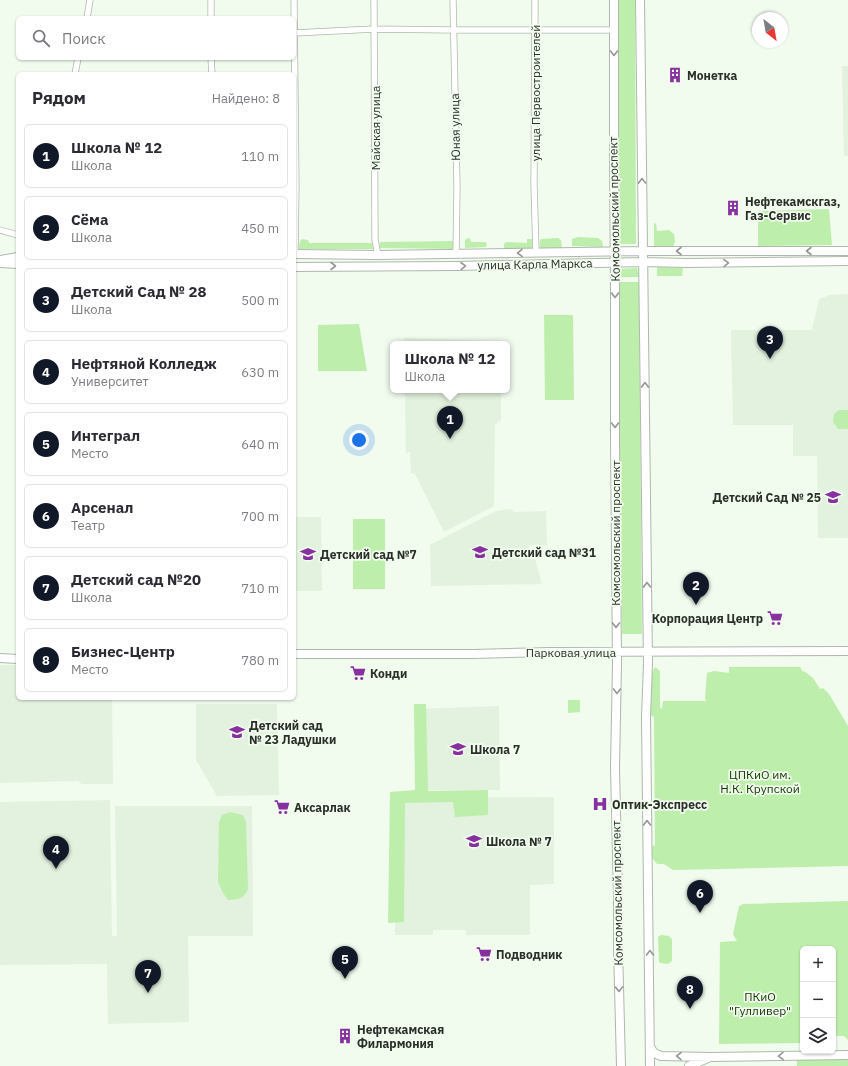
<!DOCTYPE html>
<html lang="ru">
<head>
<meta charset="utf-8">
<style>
  body { margin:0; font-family:"IBM Plex Sans",sans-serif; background:#f2f2f3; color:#2b2b33 }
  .controls { position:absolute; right:12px; bottom:12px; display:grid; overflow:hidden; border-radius:6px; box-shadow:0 1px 3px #0004 }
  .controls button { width:36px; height:36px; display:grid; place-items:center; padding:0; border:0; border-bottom:1px solid #e1e1e2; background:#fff; color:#2b2b33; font:20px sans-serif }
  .compass { position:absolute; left:752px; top:12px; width:36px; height:36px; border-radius:50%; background:#fff; box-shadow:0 1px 3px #0004; rotate:149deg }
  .you { position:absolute; left:359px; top:440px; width:14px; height:14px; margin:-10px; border:3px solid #fff; border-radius:50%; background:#1a73e8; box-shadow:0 0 0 6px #1a73e833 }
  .badge { display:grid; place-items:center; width:26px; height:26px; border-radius:50%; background:#111827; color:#fff; font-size:13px; font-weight:700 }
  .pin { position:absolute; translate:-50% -33px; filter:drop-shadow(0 1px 2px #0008) }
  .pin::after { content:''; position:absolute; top:21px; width:14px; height:12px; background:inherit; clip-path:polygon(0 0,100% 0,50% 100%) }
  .popup { position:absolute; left:390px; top:341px; width:120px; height:52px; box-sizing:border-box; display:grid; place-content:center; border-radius:6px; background:#fff; filter:drop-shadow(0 1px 3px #0005); font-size:13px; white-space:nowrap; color:#7c7c81 }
  .popup b { font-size:15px; color:#2b2b33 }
  .popup::after { content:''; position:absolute; left:50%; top:100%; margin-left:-8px; border:8px solid transparent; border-top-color:#fff }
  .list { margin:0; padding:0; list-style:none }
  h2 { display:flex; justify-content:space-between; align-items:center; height:52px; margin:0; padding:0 16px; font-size:17px }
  h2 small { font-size:13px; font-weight:400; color:#7c7c81 }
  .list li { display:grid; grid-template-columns:26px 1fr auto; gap:12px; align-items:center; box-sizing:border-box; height:64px; margin:0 8px 8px; padding:0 8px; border:1px solid #e1e1e2; border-radius:6px }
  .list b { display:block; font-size:15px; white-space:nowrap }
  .list p { margin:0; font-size:13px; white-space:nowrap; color:#7c7c81 }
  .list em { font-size:13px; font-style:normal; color:#7c7c81 }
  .icon { flex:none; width:22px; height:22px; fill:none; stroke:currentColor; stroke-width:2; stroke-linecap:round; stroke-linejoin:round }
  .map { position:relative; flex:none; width:848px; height:1066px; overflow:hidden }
  .search { position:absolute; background:#fff; box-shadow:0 1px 3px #0004; left:16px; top:16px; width:280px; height:44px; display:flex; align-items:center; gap:10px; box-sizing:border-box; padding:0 14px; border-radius:6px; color:#7c7c81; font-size:15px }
  .panel { position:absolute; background:#fff; box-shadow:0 1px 3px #0004; left:16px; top:72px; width:280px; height:628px; border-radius:6px }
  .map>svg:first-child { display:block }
</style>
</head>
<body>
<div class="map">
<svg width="848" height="1066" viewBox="0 0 848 1066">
  <rect width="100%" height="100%" fill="#f1fbee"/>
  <path fill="#e3f2de" d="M 842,66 L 848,66 L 848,156 L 844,156 Z
    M 848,294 L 848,538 L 818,538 L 817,456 L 793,456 L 793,425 L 733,425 L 731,330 L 812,330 L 819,299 L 830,295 Z
    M 404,338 L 501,341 L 501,344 L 404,344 Z
    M 405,390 L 501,390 L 501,420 L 495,425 L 494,506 L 444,532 L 415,474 L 411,473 L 410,452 L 406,453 Z
    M 510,509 L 515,512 L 546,511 L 547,545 L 529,545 L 530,558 L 535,559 L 542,584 L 431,586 L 430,545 L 496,511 Z
    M 294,517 L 321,517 L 322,591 L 294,591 Z
    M 0,665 L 18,665 L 18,698 L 112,698 L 113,784 L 82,784 L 78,781 L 0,783 Z
    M 196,704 L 277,704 L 279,795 L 217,796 L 196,760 Z
    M 499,706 L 500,790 L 415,790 L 417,709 Z
    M 554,797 L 554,884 L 530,885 L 530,935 L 466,935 L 466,930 L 433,930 L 433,935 L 395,935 L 394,798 Z
    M 110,800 L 112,936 L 117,936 L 115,806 L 252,806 L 253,936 L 188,936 L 189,1022 L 108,1024 L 107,964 L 0,965 L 0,802 Z"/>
  <path fill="#bdeeac" d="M 617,0 L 635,0 L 636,244 L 619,244 Z
    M 829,209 L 832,245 L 758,246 L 758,211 Z
    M 654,223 L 656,224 L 657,231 L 669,230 L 674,234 L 675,241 L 673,248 L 654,248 Z
    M 578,237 L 598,238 L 602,241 L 603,247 L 572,246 L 572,239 Z
    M 470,238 L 471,242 L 485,242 L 487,243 L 486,247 L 465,248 L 465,240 L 466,239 Z
    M 558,238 L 561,240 L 562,249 L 542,249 L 540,248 L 540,241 L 541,239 Z
    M 302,239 L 308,240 L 309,243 L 372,243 L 373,249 L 299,249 C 299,245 299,242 302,239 Z
    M 527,239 L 532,239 L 532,249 L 504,250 L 504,244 L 506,242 L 527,243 Z
    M 455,241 L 455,249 L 380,248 L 380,242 Z
    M 657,267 L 683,268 L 682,276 L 657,276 Z
    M 637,268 L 639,277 L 617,277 L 620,269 Z
    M 617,282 L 639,282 L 642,634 L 622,634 Z
    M 544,315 L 573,315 L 574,400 L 545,400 Z
    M 359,324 L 367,371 L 318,371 L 318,325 Z
    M 839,410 L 848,410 L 848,429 L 838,429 L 833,422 L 834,414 Z
    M 353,519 L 385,519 L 385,589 L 353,589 Z
    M 655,667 L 660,671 L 660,707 L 662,709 L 663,701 L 706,701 L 705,698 L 707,673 L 714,671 L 729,673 L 729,667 L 800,667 L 803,672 L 804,671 L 813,678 L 820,689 L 823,688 L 829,694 L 848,726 L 848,866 L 673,870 L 664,864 L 657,864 L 652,858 L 652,847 L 655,845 L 654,717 L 650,715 L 652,673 Z
    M 568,700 L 580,700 L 580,712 L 568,713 Z
    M 414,704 L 426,704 L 428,791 L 488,790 L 488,815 L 455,817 L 453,802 L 405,803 L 404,922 L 388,923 L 390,792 L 415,790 Z
    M 230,812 L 243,815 L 246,822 L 248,889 C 243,900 238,899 228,900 L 223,893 L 218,882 L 219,822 L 222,815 Z
    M 848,901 L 848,1040 L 844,1036 L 835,1036 L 833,1038 L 833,949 L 803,949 L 803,1043 L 719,1044 L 720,942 L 737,941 L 733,934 L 739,906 L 743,904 Z
    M 661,935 L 669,936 L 672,939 L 672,961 L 668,964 L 661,963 L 659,962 L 658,937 Z
    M 848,1058 L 848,1066 L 797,1066 L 797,1059 Z"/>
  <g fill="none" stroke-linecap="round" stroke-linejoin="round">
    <defs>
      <path id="minor" d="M 294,0 L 296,185 L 295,254
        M 374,0 L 375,240 L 378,255
        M 453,0 L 457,186 L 456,254
        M 535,0 L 534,185 L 536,252
        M 87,18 L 90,0
        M 211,18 L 211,0
        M 294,33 L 374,29 L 453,30 L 614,30
        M 211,58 L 212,74
        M 75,74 L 78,58
        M 0,230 L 18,235"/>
      <path id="secondary" d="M 614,0 L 614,159 L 615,290 L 615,440 L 617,664 L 615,768 L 618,898 L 618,946 L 621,1066
        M 640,0 L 648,664 L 646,717 L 650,1066
        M 294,254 L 378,255 L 643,251 L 848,251
        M 0,260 L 18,257
        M 1,263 L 18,264
        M 294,267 L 456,266 L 643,262 L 687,263 L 848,261
        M 294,654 L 473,654 L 550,652 L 848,651
        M 0,658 L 18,659
        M 651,1048 C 653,1053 656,1054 661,1056 L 710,1057 L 848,1055
        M 689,1066 L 708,1058"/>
    </defs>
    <use href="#minor" stroke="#afb8ac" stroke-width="7"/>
    <use href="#secondary" stroke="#afb8ac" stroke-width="10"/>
    <use href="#minor" stroke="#fff" stroke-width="5.5"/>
    <use href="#secondary" stroke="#fff" stroke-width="8"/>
  </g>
  <defs><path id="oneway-chevron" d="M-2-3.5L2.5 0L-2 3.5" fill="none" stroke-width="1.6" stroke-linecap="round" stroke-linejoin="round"/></defs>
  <g stroke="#959794">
    <use href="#oneway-chevron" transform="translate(614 53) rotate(90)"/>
    <use href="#oneway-chevron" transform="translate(642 181) rotate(-91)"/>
    <use href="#oneway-chevron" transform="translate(679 251) rotate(180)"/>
    <use href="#oneway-chevron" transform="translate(809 251) rotate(180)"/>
    <use href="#oneway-chevron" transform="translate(520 253) rotate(179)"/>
    <use href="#oneway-chevron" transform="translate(726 263) rotate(-1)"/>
    <use href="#oneway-chevron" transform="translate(333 266)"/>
    <use href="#oneway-chevron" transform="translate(463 266) rotate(-2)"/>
    <use href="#oneway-chevron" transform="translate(615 295) rotate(90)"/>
    <use href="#oneway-chevron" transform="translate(645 385) rotate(-91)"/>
    <use href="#oneway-chevron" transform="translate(615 425) rotate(90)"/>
    <use href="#oneway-chevron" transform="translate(647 585) rotate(-91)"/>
    <use href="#oneway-chevron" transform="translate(616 625) rotate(90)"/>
    <use href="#oneway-chevron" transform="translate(617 691) rotate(91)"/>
    <use href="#oneway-chevron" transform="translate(647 823) rotate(-91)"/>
    <use href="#oneway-chevron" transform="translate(650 953) rotate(-91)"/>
    <use href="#oneway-chevron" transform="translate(619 989) rotate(88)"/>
    <use href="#oneway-chevron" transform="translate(679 1056) rotate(-179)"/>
    <use href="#oneway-chevron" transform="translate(781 1056) rotate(179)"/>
  </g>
  <defs>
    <symbol id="building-bare" viewBox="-9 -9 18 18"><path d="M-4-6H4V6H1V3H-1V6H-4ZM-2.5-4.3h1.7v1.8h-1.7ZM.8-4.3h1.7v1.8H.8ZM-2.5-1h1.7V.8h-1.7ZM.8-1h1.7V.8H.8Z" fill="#86319f" stroke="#f1fbee" stroke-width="2.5" paint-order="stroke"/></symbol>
    <symbol id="school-bare" viewBox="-9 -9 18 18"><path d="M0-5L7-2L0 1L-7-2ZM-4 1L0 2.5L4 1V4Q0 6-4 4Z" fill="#86319f" stroke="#f1fbee" stroke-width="2.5" paint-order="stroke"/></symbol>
    <symbol id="supermarket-bare" viewBox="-9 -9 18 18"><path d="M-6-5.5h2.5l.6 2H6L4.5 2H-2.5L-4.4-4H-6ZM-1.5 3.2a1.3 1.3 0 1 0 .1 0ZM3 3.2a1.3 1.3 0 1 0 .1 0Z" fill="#86319f" stroke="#f1fbee" stroke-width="2.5" paint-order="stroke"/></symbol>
    <symbol id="hospital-bare" viewBox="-9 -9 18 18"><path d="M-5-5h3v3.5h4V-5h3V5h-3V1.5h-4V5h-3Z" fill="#86319f" stroke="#f1fbee" stroke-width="2.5" paint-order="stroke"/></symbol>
  </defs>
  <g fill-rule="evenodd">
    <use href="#building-bare" x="664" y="64" width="22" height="22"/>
    <use href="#building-bare" x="722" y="197" width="22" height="22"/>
    <use href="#school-bare" x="822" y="486" width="22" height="22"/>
    <use href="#school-bare" x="469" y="541" width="22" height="22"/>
    <use href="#school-bare" x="297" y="543" width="22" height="22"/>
    <use href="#supermarket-bare" x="764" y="607" width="22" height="22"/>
    <use href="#supermarket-bare" x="347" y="662" width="22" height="22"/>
    <use href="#school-bare" x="226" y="721" width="22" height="22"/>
    <use href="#school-bare" x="447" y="738" width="22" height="22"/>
    <use href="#hospital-bare" x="589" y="793" width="22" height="22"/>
    <use href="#supermarket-bare" x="271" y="796" width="22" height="22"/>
    <use href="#school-bare" x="463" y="830" width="22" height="22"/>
    <use href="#supermarket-bare" x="473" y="943" width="22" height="22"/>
    <use href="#building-bare" x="334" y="1025" width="22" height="22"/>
  </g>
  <g text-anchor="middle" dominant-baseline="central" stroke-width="3.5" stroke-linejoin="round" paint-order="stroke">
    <g font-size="12" font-weight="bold" fill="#2b2f2a" stroke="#f1fbee" text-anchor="start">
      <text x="687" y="75">Монетка</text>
      <text x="745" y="201">Нефтекамскгаз,<tspan x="745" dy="14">Газ-Сервис</tspan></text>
      <text x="821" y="497" text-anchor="end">Детский Сад № 25</text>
      <text x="492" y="552">Детский сад №31</text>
      <text x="320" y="554">Детский сад №7</text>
      <text x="763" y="618" text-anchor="end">Корпорация Центр</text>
      <text x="370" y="673">Конди</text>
      <text x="249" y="725">Детский сад<tspan x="249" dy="14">№ 23 Ладушки</tspan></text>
      <text x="470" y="749">Школа 7</text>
      <text x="612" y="804">Оптик-Экспресс</text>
      <text x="294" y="807">Аксарлак</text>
      <text x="486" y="841">Школа № 7</text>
      <text x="496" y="954">Подводник</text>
      <text x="357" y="1029">Нефтекамская<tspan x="357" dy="14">Филармония</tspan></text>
    </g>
    <g font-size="12" fill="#2b2f2a" stroke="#f1fbee">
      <text transform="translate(535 93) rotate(-90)">улица Первостроителей</text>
      <text transform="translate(455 127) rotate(-91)">Юная улица</text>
      <text transform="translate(375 128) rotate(-90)">Майская улица</text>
      <text transform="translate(614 209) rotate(-91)">Комсомольский проспект</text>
      <text transform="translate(535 264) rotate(-1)">улица Карла Маркса</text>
      <text transform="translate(615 533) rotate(-90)">Комсомольский проспект</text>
      <text x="571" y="652">Парковая улица</text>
      <text transform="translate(617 893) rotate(-91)">Комсомольский проспект</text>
    </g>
    <g font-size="12" fill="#113600" stroke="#f1fbee">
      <text x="760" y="774">ЦПКиО им.<tspan x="760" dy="14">Н.К. Крупской</tspan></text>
      <text x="760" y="996">ПКиО<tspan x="760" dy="14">"Гулливер"</tspan></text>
    </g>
  </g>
</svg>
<div class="controls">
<button>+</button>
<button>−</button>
<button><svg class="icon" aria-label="layers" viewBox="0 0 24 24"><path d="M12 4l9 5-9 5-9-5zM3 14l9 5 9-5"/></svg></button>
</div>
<svg class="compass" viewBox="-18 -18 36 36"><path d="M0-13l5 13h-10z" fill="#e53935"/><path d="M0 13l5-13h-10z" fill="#7c7c81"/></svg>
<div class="you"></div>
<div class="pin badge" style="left:450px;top:439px">1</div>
<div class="popup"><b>Школа № 12</b>Школа</div>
<div class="pin badge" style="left:696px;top:605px">2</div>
<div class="pin badge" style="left:770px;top:359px">3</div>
<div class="pin badge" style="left:56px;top:869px">4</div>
<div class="pin badge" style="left:345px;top:979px">5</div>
<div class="pin badge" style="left:700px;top:913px">6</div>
<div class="pin badge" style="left:148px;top:993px">7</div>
<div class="pin badge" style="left:690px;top:1009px">8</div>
<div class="search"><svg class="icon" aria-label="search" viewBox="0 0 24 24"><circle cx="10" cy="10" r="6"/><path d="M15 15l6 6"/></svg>Поиск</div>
<section class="panel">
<h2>Рядом<small>Найдено: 8</small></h2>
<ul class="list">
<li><span class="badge">1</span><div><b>Школа № 12</b><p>Школа</p></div><em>110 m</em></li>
<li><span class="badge">2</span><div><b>Сёма</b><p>Школа</p></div><em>450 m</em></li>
<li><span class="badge">3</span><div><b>Детский Сад № 28</b><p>Школа</p></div><em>500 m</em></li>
<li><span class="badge">4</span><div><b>Нефтяной Колледж</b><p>Университет</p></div><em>630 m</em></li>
<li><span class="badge">5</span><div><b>Интеграл</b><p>Место</p></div><em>640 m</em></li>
<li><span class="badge">6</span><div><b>Арсенал</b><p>Театр</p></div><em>700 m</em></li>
<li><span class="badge">7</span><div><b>Детский сад №20</b><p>Школа</p></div><em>710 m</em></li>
<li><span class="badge">8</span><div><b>Бизнес-Центр</b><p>Место</p></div><em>780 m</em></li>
</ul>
</section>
</div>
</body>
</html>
